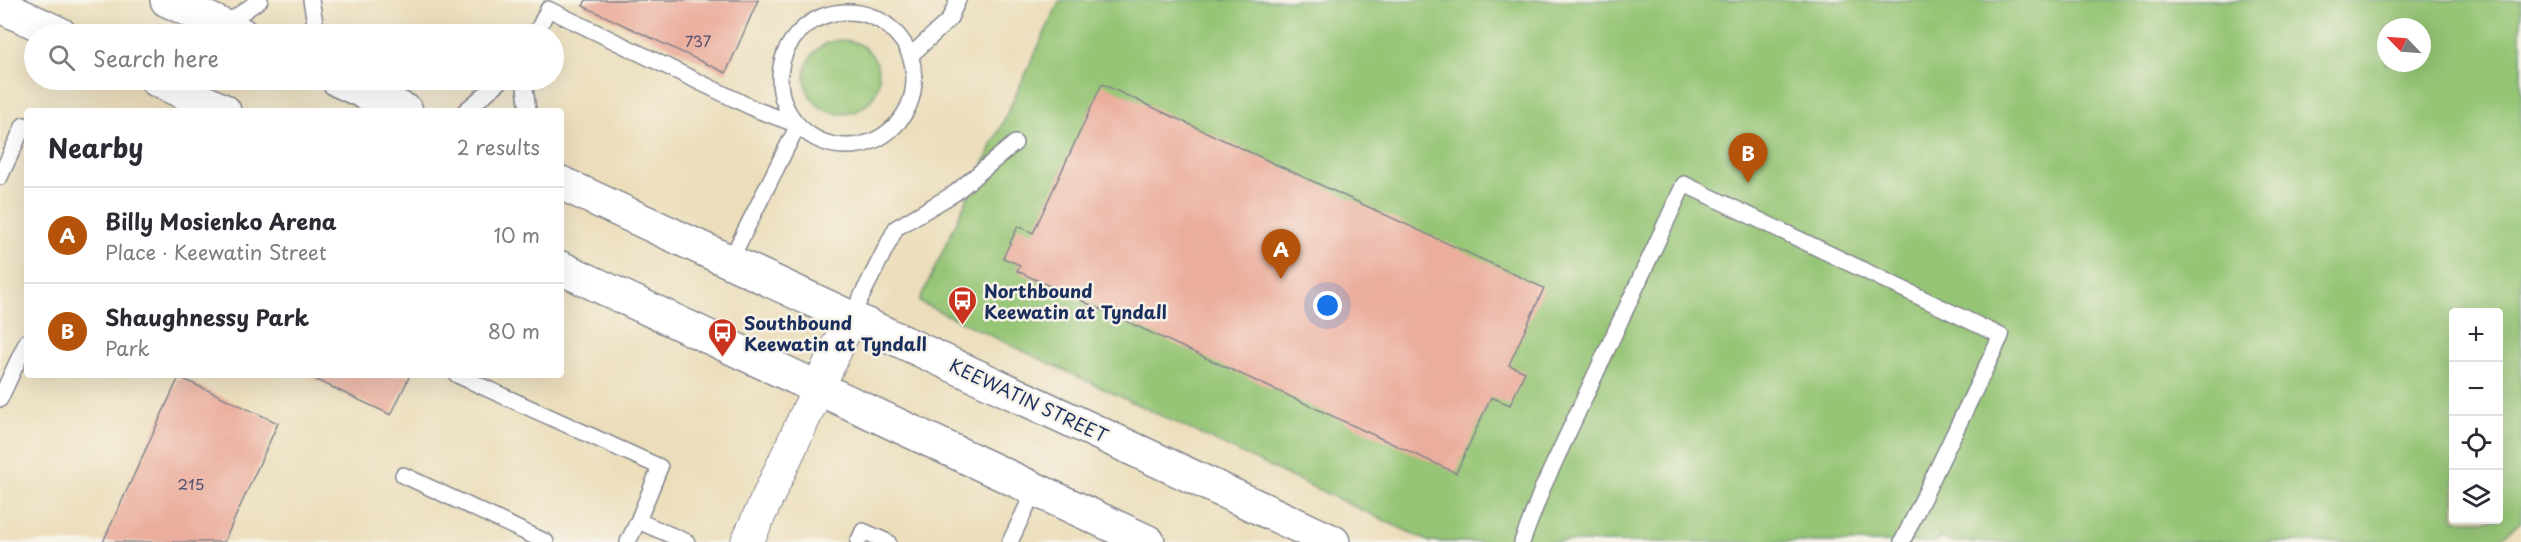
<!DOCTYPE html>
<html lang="en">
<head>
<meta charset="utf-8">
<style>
  body { margin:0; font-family:"Playpen Sans",sans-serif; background:#f2f2f3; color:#2b2b33 }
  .controls { position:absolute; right:18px; bottom:18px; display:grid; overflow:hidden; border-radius:6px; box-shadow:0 6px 24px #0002 }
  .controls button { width:54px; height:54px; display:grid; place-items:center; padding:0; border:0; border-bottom:2px solid #e1e1e2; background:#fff; color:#2b2b33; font:30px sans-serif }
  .compass { position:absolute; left:2377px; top:18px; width:54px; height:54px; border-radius:50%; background:#fff; box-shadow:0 6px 24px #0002; rotate:295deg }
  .you { position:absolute; left:1328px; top:306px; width:21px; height:21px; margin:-15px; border:4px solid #fff; border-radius:50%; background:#1a73e8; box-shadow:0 0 0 9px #1a73e833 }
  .badge { display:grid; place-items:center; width:39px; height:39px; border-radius:50%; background:#b45309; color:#fff; font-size:20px; font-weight:700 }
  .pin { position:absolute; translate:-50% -50px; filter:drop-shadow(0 2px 3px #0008) }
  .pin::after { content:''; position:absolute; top:32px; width:21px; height:18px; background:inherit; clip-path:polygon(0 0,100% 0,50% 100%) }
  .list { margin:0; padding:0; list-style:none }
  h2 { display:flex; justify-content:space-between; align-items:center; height:78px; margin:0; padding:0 24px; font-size:26px }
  h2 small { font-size:20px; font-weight:400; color:#7c7c81 }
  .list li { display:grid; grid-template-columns:39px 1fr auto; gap:18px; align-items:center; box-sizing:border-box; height:96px; padding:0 24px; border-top:2px solid #e1e1e2 }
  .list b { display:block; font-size:22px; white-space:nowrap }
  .list p { margin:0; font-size:20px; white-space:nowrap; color:#7c7c81 }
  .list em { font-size:20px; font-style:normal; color:#7c7c81 }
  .icon { flex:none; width:33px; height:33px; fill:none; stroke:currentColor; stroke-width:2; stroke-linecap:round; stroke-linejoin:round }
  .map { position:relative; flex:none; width:2521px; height:542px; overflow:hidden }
  .search { position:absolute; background:#fff; box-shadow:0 6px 24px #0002; left:24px; top:24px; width:540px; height:66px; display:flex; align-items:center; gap:15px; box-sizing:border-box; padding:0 21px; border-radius:33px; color:#7c7c81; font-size:22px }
  .panel { position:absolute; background:#fff; box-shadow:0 6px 24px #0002; left:24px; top:108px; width:540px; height:270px; border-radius:6px }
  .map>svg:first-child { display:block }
</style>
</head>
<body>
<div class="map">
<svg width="2521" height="542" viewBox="0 0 2521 542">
  <rect width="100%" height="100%" fill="#f7f3e8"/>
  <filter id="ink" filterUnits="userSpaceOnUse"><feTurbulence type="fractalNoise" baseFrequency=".0167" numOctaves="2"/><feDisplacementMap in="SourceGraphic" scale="12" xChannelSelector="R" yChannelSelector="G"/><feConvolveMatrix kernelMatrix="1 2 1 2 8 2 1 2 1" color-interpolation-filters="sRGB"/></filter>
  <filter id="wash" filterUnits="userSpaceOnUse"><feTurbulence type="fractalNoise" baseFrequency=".008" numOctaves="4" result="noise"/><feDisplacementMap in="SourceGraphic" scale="24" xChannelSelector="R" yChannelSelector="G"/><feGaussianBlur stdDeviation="1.35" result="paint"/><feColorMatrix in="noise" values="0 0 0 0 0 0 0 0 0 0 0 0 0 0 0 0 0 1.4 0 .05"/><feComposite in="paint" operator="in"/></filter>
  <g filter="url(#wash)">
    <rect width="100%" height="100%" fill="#ecdebb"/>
    <path fill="#95c574" stroke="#587a69" stroke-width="1.5" fill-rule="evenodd" d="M 1060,0 L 2521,0 L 2521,522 L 2495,542 L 1951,542 L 1939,537 L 1937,542 L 1430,542 L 919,302 ZM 2386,27 L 2422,27 L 2422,63 L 2386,63 ZM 2454,312 L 2498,312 L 2498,520 L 2454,520 Z
      M805 77a37 37 0 1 1 74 0a37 37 0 1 1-74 0Z"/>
    <g id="blocks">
      <path fill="#ebae9e" d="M 586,0 L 758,0 L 726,73 L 583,6 Z
        M 1102,84 L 1544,288 L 1509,365 L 1525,372 L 1510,405 L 1491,397 L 1456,473 L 1017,271 L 1020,265 L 1003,258 L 1018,226 L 1033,233 Z
        M 306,375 L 410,375 L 391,415 Z
        M 179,377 L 278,423 L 224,542 L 103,542 Z"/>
    </g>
  </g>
  <g filter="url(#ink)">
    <use href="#blocks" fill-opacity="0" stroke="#84868c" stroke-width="1.5"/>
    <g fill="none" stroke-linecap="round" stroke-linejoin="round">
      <defs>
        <path id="lane" d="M 311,0 L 317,34
          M780 79a67 67 0 1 1 134 0a67 67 0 1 1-134 0Z
          M 223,26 L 260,0
          M 536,34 L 548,9 L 757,110 L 798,125 L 730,261
          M 910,56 L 949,20 L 958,0
          M 524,80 L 528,111
          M 465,111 L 502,80
          M 0,177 L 24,125
          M 851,317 L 896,228 L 955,193 L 1015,143
          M 457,375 L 660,467 L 638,521
          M 0,399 L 27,341
          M 403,475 L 546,542
          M 628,542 L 638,521 L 687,542
          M 858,542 L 863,531 L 888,542
          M 1010,542 L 1035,489
          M 1522,542 L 1543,487 L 1684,184 L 2001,336 L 1902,542"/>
        <path id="street" d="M 747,542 L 851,317"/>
        <path id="secondary" d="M 167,0 L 241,34
          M 0,6 L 60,34
          M 157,80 L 224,111
          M 338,80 L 406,111
          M 561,183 L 1333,542
          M 561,268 L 1148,542"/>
      </defs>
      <use href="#lane" stroke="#84868c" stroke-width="18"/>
      <use href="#street" stroke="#84868c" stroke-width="34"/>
      <use href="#secondary" stroke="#84868c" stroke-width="36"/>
      <use href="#lane" stroke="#fff" stroke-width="15"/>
      <use href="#street" stroke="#fff" stroke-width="32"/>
      <use href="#secondary" stroke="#fff" stroke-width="33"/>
    </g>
  </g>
  <defs>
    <symbol id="bus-pin" viewBox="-11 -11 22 30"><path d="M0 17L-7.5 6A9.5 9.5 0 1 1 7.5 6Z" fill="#c8321e" stroke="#f7f3e8"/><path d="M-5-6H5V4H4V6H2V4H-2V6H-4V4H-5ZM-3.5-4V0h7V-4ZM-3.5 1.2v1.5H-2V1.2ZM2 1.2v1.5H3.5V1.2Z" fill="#fff"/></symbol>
  </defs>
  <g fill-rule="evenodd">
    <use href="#bus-pin" x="946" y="284" width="33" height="45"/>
    <use href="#bus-pin" x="706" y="316" width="33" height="45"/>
  </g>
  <g text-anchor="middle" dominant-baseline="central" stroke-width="5" stroke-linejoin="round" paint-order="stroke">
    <g font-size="15" fill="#4f4f6e">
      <text x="698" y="40">737</text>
      <text x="191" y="483">215</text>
    </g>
    <g font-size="18" font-weight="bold" fill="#1b2f5e" stroke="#f7f3e8" text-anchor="start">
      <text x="984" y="290">Northbound<tspan x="984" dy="21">Keewatin at Tyndall</tspan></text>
      <text x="744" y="322">Southbound<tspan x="744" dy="21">Keewatin at Tyndall</tspan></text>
    </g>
    <g font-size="18" fill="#1b2f5e" stroke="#f7f3e8">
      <text transform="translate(1029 400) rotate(25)">KEEWATIN STREET</text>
    </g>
  </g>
</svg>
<div class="controls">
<button>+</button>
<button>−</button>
<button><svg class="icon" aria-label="locate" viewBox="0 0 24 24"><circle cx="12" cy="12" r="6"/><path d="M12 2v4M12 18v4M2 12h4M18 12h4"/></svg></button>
<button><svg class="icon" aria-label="layers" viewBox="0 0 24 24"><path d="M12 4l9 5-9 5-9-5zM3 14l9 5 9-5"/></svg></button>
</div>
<svg class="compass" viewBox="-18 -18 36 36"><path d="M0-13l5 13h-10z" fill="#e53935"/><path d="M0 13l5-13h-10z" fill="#7c7c81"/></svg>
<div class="you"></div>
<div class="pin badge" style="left:1281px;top:279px">A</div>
<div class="pin badge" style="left:1748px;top:183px">B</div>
<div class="search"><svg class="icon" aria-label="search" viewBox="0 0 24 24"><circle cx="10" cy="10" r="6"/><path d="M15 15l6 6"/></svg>Search here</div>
<section class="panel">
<h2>Nearby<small>2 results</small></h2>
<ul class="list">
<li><span class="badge">A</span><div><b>Billy Mosienko Arena</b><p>Place · Keewatin Street</p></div><em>10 m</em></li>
<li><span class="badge">B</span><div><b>Shaughnessy Park</b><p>Park</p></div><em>80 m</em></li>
</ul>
</section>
</div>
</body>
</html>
